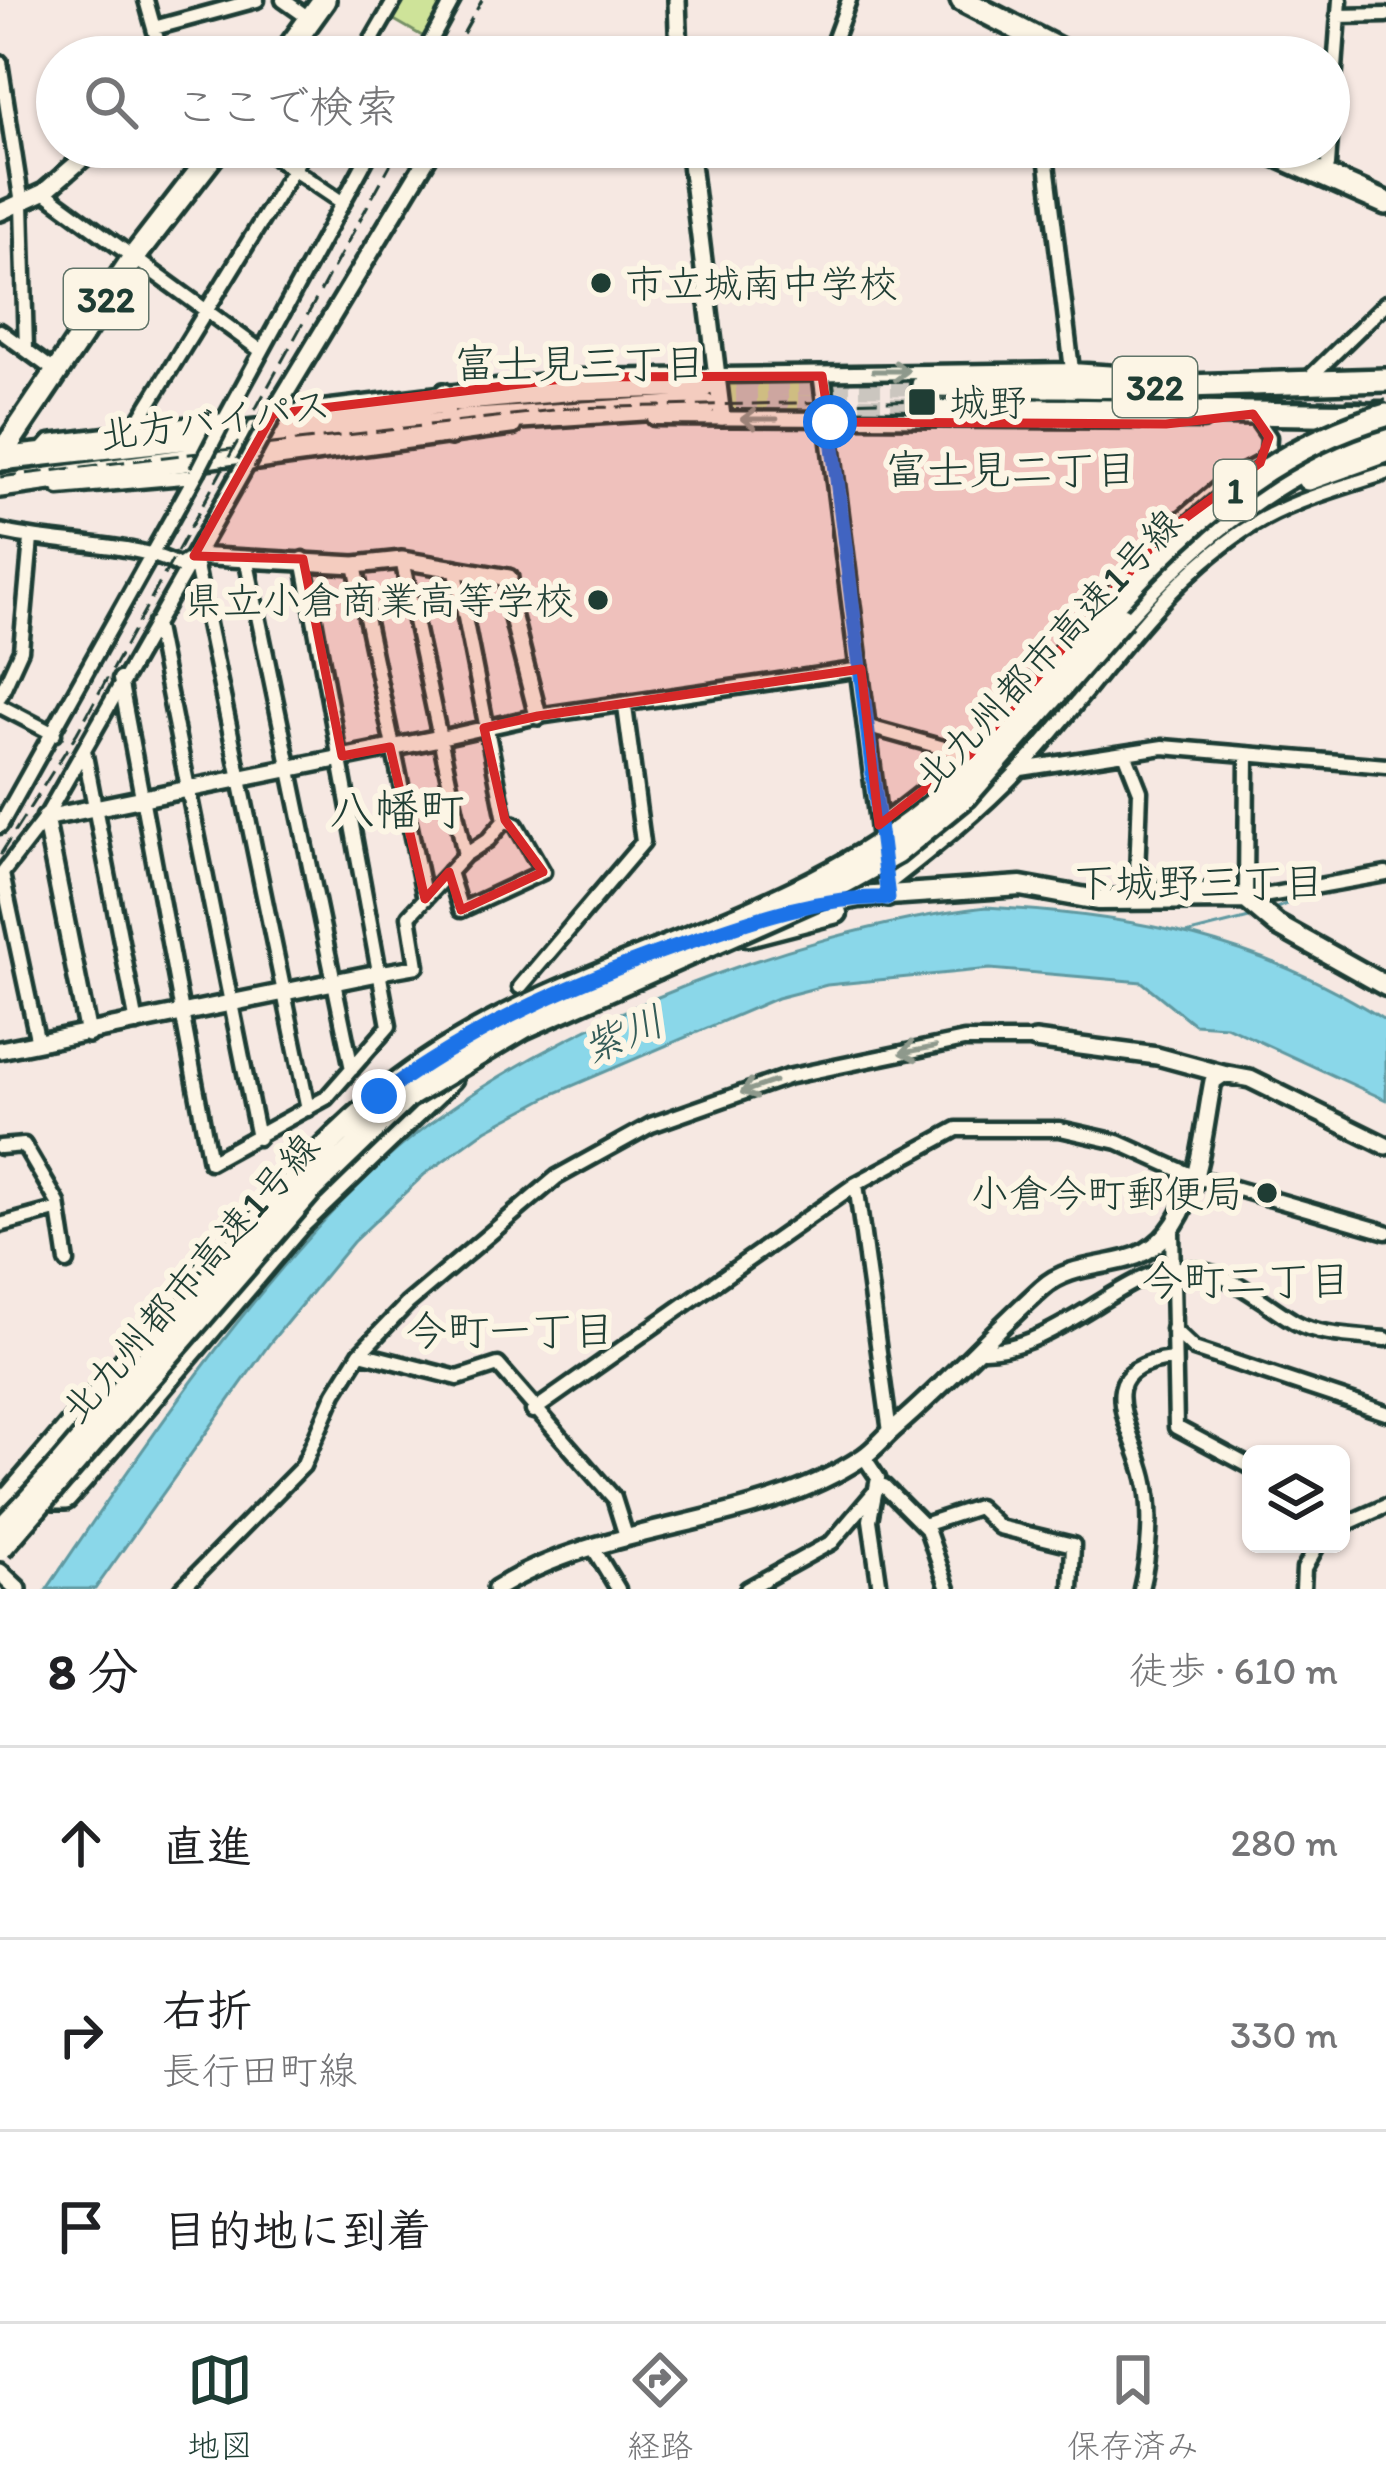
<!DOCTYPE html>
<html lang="ja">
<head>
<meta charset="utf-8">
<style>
  body { margin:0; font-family:Itim,"Klee One",sans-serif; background:#f6f6f6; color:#202124 }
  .controls { position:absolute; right:36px; bottom:36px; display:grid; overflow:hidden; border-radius:18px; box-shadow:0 3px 9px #0004 }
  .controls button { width:108px; height:108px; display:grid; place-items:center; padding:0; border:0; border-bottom:3px solid #e0e0e0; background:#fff; color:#202124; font:60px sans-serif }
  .stop { position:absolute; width:36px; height:36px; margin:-27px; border:9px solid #1a73e8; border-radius:50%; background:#fff }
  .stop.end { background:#1a73e8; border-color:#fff; box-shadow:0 3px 12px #0008 }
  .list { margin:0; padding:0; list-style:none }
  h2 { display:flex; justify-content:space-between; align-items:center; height:156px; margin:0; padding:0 48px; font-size:51px }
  h2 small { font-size:39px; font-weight:400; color:#757577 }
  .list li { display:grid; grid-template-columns:78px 1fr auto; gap:36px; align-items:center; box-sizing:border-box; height:192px; padding:0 48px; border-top:3px solid #e0e0e0 }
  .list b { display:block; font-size:45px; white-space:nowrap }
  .list p { margin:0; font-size:39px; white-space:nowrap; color:#757577 }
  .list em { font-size:39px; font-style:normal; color:#757577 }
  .icon { flex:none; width:66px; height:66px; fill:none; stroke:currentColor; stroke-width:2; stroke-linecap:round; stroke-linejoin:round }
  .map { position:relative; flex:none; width:1386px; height:1589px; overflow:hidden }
  .search { position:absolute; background:#fff; box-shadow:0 3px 9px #0004; left:36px; right:36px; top:36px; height:132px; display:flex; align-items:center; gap:30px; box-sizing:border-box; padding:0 42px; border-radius:66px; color:#757577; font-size:45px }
  .sheet { height:732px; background:#fff }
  nav { display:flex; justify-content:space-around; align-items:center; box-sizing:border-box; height:168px; border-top:3px solid #e0e0e0; background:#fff; font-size:33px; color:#757577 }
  nav a { display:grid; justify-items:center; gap:6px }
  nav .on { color:#1f3d34 }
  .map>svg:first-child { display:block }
</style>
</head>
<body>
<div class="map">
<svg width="1386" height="1589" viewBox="0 0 1386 1589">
  <rect width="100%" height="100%" fill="#f6e8e2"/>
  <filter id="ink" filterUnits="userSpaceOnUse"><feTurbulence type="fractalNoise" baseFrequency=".00833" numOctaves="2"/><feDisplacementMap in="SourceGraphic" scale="24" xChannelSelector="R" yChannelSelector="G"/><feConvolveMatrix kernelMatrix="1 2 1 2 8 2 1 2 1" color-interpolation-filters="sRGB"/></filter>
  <g filter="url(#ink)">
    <path fill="#cee399" stroke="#769066" stroke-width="3" d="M 398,0 L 450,0 L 429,40 L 389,17 Z
      M 731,380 L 812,380 L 820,411 L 732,414 L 725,389 Z"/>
    <path fill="#8ad7e9" stroke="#5f99a1" stroke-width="3" d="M 986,907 C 1135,915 1259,939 1386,1021 L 1386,1100 L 1226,1026 L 1194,1024 L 1142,982 L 990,969 L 827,985 L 777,998 L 553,1094 L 486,1130 L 425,1174 L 353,1242 L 270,1343 L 95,1589 L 47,1589 C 141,1450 249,1290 370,1174 C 516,1034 787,931 986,907 Z"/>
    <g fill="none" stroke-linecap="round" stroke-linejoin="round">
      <path stroke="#5f99a1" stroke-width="3" d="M 1272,910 L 1300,898 L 1386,882
        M 1186,934 L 1257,916"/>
      <path stroke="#cbc6bf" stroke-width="21" stroke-dasharray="21 10" stroke-linecap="butt" d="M 705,385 L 923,385
        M 705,405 L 923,408"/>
      <defs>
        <path id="minor" d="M 146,0 L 162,57
          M 283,0 L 310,19
          M 1338,16 L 1386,15
          M 154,28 L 257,0
          M 362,57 L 395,0
          M 422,57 L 453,0
          M 828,57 L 849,0
          M 0,62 L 22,204 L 26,349
          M 260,147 L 343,203
          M 1045,147 L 1072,370
          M 1322,177 L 1328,165 L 1340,0
          M 44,192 L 260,350
          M 0,331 L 56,372
          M 1307,380 L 1386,303
          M 273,414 L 579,377 L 1072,370 L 1175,377
          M 654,418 L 1203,421
          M 221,426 L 373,147
          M 133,430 L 307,147
          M 40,453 L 50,442 L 224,420
          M 246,464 L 514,427
          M 59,488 L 195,476
          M 0,531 C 52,545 137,541 179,566 L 193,557
          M 194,556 L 308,1109
          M 246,558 L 352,1069
          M 355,565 L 425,899
          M 455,567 L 505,820 L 488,840 L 465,855
          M 155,623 L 258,1138
          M 120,679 L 210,1162 L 326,1098 L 389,1026 L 303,559
          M 0,696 L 21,650 L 31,539
          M 0,706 L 54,734
          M 869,727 L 969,755
          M 440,738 L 538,716 L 861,669
          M 84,750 L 137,1024
          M 1125,753 L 1140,791 L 1137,875 L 1142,887 L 1205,891 L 1205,899
          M 1247,755 L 1246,899 L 1386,874
          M 1021,769 L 1163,747 L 1386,766
          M 879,825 L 969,755 L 1161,536 L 1226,481 L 1260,463 L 1268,453 L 1269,437 L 1253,414
          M 0,826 L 198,471
          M 449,872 L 461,910 L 543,872 L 516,825 L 505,820
          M 2,874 L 38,1043
          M 0,876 L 45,818 L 193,558
          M 888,884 C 934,848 979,812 1019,770 C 1094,691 1151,593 1243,531 C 1286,502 1337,489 1386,473
          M 383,972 L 417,966 L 409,916 L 465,855 L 402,560
          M 520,987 L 643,842 L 625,707
          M 0,1147 L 24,1145 L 58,1203 L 67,1262
          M 856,1184 L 890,1432
          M 0,1225 L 59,1209
          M 1172,1231 L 1176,1427 L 1251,1467
          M 1173,1329 L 1194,1349 L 1386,1413
          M 983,1350 C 1054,1351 1126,1269 1179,1268 C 1228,1268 1256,1299 1295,1322 C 1319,1336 1358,1336 1386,1339
          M 360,1353 L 458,1378 L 498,1365 L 614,1498 L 626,1536
          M 533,1411 L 856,1184 L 957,1129 L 1060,1129 L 1118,1142 L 1193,1176 L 1386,1232
          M 864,1457 L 878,1478 L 870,1520 L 880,1589
          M 878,1488 L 884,1486 L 927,1529 L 948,1589
          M 923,1525 L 978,1507 L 999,1527 L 1073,1545 L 1071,1589
          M 1341,1526 L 1386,1506
          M 592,1546 L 618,1589
          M 182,1589 L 303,1466 L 335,1393 L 360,1353 L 407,1304 L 557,1177 L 651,1125 L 787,1077 L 964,1040 L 1035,1040
          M 747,1589 L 832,1542 L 878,1488
          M 1141,1589 C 1149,1557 1153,1510 1145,1478 C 1133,1427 1086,1368 1172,1359
          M 1303,1589 L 1304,1569 L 1318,1544"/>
        <path id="tertiary" d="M 677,0 L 679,57
          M 489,57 L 495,46 L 592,57
          M 689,147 L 722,417
          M 1024,147 L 1043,152
          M 0,212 L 44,192 L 96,147
          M 822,376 L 888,898
          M 444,392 L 450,436
          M 273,414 L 434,147
          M 246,464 L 194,556 L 355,565 L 402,560 L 509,578 L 509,602 L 538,716
          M 88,1034 L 45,818 L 440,738
          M 1035,1040 L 1157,1056 L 1223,1074
          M 0,1050 L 383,972
          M 0,1572 L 18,1589
          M 496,1589 C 608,1519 752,1531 863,1457 C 875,1449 885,1436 897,1426 C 948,1382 992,1333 1042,1288 C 1065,1267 1098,1267 1127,1259 C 1198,1241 1201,1140 1213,1081 L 1223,1074 L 1250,1079 L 1386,1146"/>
        <path id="primary" d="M 807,907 L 859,897 L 1021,886 L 1098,900 L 1246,899 L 1277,925 L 1386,986
          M 748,936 L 837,913"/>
        <path id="trunk" d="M 962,0 L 1073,57
          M 283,57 L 324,0
          M 1259,147 L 1386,203
          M 923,385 L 1153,387 L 1386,380
          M 457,400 L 576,389 L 705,385
          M 923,408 L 1379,415
          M 460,421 L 705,405
          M 0,456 L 134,257 L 219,147
          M 0,459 L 283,428 L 437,403
          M 0,486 L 440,424"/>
        <path id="motorway" d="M 1308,479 L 1386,451
          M 1122,618 C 1198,533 1278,470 1386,432
          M 53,1498 L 65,1498 L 81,1480 L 298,1225 L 451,1078
          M 0,1509 L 210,1263"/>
      </defs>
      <use href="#minor" stroke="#1f3d34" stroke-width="21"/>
      <use href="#tertiary" stroke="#1f3d34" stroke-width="24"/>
      <use href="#primary" stroke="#1f3d34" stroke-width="27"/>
      <use href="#trunk" stroke="#1f3d34" stroke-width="30"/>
      <use href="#motorway" stroke="#1f3d34" stroke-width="30"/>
      <use href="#minor" stroke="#fcf5e5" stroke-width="12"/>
      <use href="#tertiary" stroke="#fcf5e5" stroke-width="15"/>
      <use href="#primary" stroke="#fcf5e5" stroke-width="18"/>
      <use href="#trunk" stroke="#fcf5e5" stroke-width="21"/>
      <use href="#motorway" stroke="#fcf5e5" stroke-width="21"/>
      <path stroke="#1f3d34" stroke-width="3" stroke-dasharray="18 9" stroke-linecap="butt" d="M 450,57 L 482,0
        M 0,477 L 570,408 L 1017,398 L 1386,400
        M 0,855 L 77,733 L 400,147"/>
      <defs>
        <path id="minor-bridge" d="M 198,471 L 221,426"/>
        <path id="tertiary-bridge" d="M 246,464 L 273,414"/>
        <path id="motorway-bridge" d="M 0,1530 C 138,1394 247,1198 399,1082 C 557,962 769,936 924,812 C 964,780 997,739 1030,700 C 1132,582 1230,460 1386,415
          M 0,1549 L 310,1191 L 407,1097 L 524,1027 L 821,895 L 896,853 L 966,796 L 1122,618"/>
      </defs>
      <use href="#minor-bridge" stroke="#1f3d34" stroke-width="21" stroke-linecap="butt"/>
      <use href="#tertiary-bridge" stroke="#1f3d34" stroke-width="24" stroke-linecap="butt"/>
      <use href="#motorway-bridge" stroke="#1f3d34" stroke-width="30" stroke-linecap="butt"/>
      <use href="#minor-bridge" stroke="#fcf5e5" stroke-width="12"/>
      <use href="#tertiary-bridge" stroke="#fcf5e5" stroke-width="15"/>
      <use href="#motorway-bridge" stroke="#fcf5e5" stroke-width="21"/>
    </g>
    <defs><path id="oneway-shaft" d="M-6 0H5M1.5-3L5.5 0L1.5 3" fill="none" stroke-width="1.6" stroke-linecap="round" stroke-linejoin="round" transform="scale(3)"/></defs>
    <g stroke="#8e998c">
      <use href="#oneway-shaft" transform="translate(891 371)"/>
      <use href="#oneway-shaft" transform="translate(759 419) rotate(-180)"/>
      <use href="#oneway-shaft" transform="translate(918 1050) rotate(169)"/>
      <use href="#oneway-shaft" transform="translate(758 1087) rotate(161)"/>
    </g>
  </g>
  <g fill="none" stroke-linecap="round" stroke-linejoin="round" filter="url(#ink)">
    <path stroke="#1a73e8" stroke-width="15" d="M 379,1096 C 478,1024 584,977 700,938 C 760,917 823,896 888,898 L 830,422"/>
  </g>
  <path fill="#d62828" fill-opacity="0.2" stroke="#d62828" stroke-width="9" stroke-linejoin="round" d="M 822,376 L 829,422 L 1166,424 L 1253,414 L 1269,437 L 1260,463 L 1161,536 L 969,755 L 879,825 L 861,669 L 538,716 L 484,728 L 505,820 L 543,872 L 461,910 L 449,872 L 425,899 L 390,747 L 342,756 L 303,559 L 194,556 L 273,414 L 579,377 Z"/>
  <g fill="#1f3d34" stroke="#fcf5e5" stroke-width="4.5">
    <circle cx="601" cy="283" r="12"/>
    <rect x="907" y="387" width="30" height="30" rx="6"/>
    <circle cx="598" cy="600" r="12"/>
    <circle cx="1267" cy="1193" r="12"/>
  </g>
  <g text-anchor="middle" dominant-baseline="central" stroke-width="12" stroke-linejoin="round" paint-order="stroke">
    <g fill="#fcf5e5" stroke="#617469" stroke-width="3">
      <rect x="64" y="269" width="84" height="60" rx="9"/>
      <rect x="1113" y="357" width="84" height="60" rx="9"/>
      <rect x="1214" y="460" width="42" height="60" rx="9"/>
    </g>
    <g font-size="36" font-weight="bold" fill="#1f3d34">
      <text x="106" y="299">322</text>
      <text x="1155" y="387">322</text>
      <text x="1235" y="490">1</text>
    </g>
    <g font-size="39" fill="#1f3d34" stroke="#fcf5e5" text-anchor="start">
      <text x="625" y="283">市立城南中学校</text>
      <text x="949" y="402">城野</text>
      <text x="574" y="600" text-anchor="end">県立小倉商業高等学校</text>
      <text x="1243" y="1193" text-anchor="end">小倉今町郵便局</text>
    </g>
    <g font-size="39" fill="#1f3d34" stroke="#fcf5e5">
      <text transform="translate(215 420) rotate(-8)">北方バイパス</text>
      <text transform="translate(1048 650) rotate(-47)">北九州都市高速1号線</text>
      <text transform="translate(190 1278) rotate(-49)">北九州都市高速1号線</text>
    </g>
    <g font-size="42" fill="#1f3d34" stroke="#fcf5e5">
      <text x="580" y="363">富士見三丁目</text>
      <text x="1011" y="469">富士見二丁目</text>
      <text x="1199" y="882">下城野三丁目</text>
      <text x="1246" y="1280">今町二丁目</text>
      <text x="510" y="1330">今町一丁目</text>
    </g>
    <g font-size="42" font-style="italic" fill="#345c58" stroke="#fcf5e5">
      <text transform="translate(623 1034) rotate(-22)">紫川</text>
    </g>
    <g font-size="45" fill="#1f3d34" stroke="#fcf5e5">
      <text x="397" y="809">八幡町</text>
    </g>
  </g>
</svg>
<div class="controls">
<button><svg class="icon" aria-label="layers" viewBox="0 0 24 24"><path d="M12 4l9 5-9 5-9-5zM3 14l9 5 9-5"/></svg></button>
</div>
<div class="stop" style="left:830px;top:422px"></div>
<div class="stop end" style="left:379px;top:1096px"></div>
<div class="search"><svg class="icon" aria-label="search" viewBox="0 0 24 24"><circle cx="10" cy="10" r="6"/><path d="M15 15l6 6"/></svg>ここで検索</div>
</div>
<section class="sheet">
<h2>8 分<small>徒歩 · 610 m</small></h2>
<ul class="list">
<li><svg class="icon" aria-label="ahead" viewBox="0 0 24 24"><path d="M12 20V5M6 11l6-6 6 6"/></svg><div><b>直進</b></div><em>280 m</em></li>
<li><svg class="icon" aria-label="right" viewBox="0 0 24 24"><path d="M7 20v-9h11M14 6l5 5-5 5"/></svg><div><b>右折</b><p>長行田町線</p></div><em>330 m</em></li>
<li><svg class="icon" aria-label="arrive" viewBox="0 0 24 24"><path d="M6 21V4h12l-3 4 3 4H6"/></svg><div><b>目的地に到着</b></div></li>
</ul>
</section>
<nav>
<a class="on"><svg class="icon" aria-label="map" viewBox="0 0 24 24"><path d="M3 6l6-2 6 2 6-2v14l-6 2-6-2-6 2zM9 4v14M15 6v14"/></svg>地図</a>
<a><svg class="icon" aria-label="directions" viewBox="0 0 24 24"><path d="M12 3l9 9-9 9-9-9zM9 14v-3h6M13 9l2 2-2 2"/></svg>経路</a>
<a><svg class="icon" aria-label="saved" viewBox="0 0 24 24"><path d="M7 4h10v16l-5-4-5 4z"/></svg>保存済み</a>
</nav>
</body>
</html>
